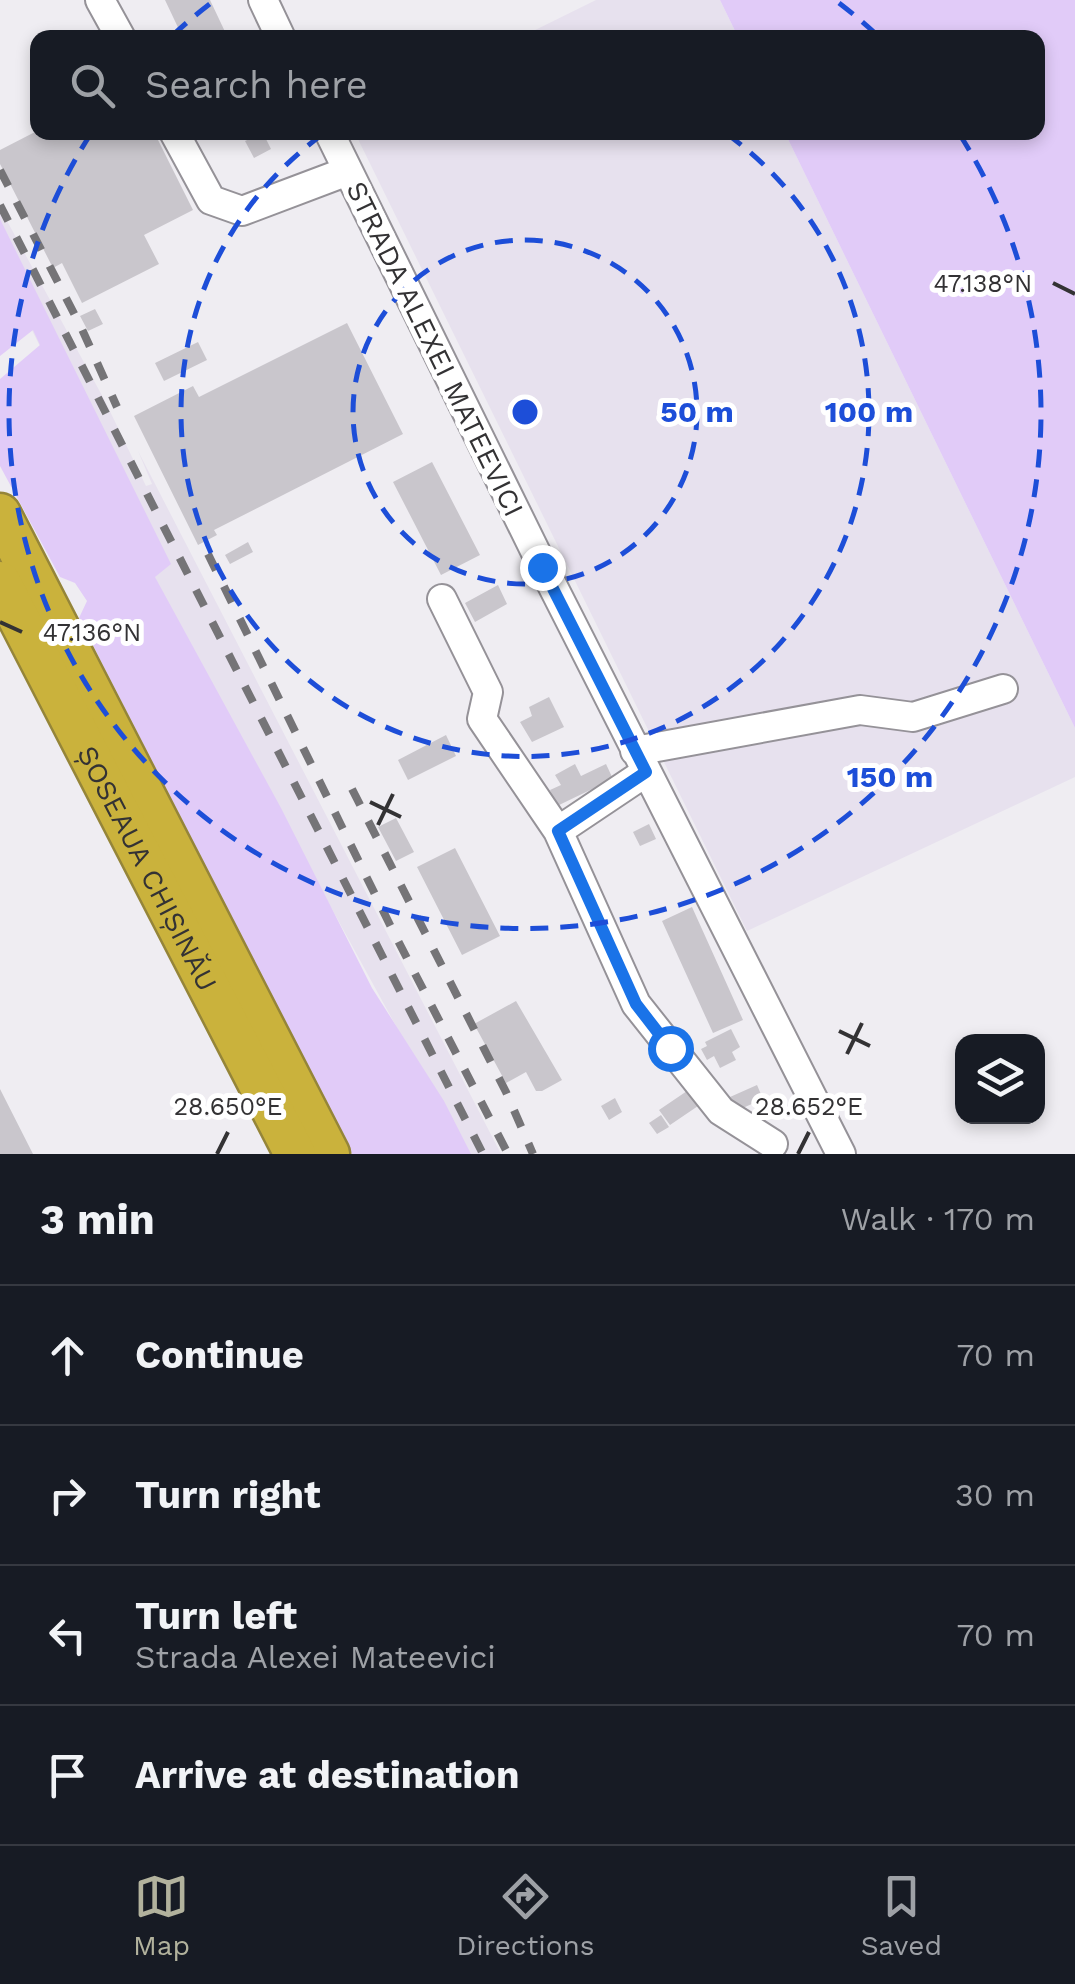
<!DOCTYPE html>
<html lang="en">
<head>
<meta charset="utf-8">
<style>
  body { margin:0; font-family:"Work Sans",sans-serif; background:#242831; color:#f1f3f6 }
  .controls { position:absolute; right:30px; bottom:30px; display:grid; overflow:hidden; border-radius:20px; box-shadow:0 5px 15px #0003 }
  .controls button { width:90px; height:90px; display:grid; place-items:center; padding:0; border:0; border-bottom:2px solid #363941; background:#171b24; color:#f1f3f6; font:50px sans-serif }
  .stop { position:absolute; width:30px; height:30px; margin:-22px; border:8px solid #1a73e8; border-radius:50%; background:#fff }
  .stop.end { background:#1a73e8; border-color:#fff; box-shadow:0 2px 10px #0008 }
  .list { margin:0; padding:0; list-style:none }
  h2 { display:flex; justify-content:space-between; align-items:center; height:130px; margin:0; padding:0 40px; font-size:42px }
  h2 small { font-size:32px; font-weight:400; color:#9ea1a6 }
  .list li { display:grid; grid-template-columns:65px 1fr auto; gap:30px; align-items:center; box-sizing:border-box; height:140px; padding:0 40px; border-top:2px solid #363941 }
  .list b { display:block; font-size:38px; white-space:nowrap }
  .list p { margin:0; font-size:32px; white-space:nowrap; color:#9ea1a6 }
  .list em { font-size:32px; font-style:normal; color:#9ea1a6 }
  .icon { flex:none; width:55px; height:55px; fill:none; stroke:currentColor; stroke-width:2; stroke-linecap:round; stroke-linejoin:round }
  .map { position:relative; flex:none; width:1075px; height:1154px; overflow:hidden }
  .search { position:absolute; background:#171b24; box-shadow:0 5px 15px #0003; left:30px; right:30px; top:30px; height:110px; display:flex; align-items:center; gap:25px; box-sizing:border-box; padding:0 35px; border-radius:20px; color:#9ea1a6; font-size:38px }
  .sheet { height:690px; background:#171b24 }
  nav { display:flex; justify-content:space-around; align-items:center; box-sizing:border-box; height:140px; border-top:2px solid #363941; background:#171b24; font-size:28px; color:#9ea1a6 }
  nav a { display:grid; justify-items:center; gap:5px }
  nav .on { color:#b2b29d }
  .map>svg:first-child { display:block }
</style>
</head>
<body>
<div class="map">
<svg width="1075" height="1154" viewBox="0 0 1075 1154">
  <rect width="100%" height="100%" fill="#efedf2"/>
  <path fill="#e7e1ee" d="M 596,0 L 720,0 L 738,37 L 521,37 Z
    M 355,133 L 785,133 L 1075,728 L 1075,777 L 747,931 Z
    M 0,208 L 105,401 L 146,486 L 152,484 L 138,451 L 501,1154 L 466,1154 L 198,664 L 0,266 Z"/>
  <path fill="#e1cbf8" d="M 720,0 L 1075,0 L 1075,728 L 785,133 L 1038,132 L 1038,38 L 738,37 Z
    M 0,219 L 171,564 L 155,577 L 281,808 L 372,988 L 444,1101 L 471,1154 L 352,1154 L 79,618 L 87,601 L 75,583 L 60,577 L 0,466 L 0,379 L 40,345 L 33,330 L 0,356 Z"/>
  <path fill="#c9c6cc" d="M 165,0 L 210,0 L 228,38 L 183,38 Z
    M 35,132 L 154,132 L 193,210 L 144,235 L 159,264 L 82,303 L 62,263 L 53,268 L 0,164 L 0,150 Z
    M 263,133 L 271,149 L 254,158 L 245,141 Z
    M 95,309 L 103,324 L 88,331 L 80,316 Z
    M 347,323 L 403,434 L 214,530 L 217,535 L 198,545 L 134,416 L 193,386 L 199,397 Z
    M 198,342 L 207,360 L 164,381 L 155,363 Z
    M 432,462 L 480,555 L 441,575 L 393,482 Z
    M 248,542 L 253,552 L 230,564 L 225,555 Z
    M 498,585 L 507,604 L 475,622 L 465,603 Z
    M 549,697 L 564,727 L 532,742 L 520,722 L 532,716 L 529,707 Z
    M 446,735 L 456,756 L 408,780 L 398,760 Z
    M 575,764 L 581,776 L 606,764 L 613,779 L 557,806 L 550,790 L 561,785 L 555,775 Z
    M 396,818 L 414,852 L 396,861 L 378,827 Z
    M 649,824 L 656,839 L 640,846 L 633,832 Z
    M 455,848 L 500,936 L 462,955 L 417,867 Z
    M 692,907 L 743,1020 L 713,1033 L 662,921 Z
    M 516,1001 L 562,1080 L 542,1091 L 536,1091 L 526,1072 L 506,1083 L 474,1024 Z
    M 731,1029 L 740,1047 L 732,1052 L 736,1060 L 720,1068 L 714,1056 L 707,1060 L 701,1049 L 707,1046 L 705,1042 Z
    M 757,1085 L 763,1099 L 736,1111 L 730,1097 Z
    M 0,1089 L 33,1154 L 0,1154 Z
    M 687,1091 L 698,1106 L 670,1125 L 659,1110 Z
    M 615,1098 L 622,1112 L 609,1120 L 601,1106 Z
    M 661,1115 L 669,1127 L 657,1134 L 649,1123 Z"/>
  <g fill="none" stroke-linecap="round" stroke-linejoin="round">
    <defs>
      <path id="minor" d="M 100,0 L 121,38
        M 263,0 L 281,38
        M 174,132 L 211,200 L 242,211 L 348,171
        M 329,132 L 543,567 L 841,1154
        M 442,599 L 488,692 L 482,719 L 558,831 L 636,1004 L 721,1111 L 773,1144
        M 635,751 L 860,710 L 913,717 L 1003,689
        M 558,831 L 646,772"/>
      <g id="highway">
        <path d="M 0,514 L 329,1154"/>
        <path id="s1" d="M 0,582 L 295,1154"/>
      </g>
    </defs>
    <use href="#minor" stroke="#959298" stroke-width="32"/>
    <use href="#highway" stroke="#958539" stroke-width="45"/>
    <use href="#minor" stroke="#fff" stroke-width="28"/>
    <use href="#highway" stroke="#cab23c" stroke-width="40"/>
    <path stroke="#757477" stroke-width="8" stroke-dasharray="18 18" stroke-linecap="butt" d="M 0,170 L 81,327 L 117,407
      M 0,205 L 483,1154
      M 208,554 L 393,931 L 508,1154
      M 352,789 L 506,1092 L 533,1154"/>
  </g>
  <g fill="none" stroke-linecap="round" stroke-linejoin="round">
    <path stroke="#1a73e8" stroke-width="12" d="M 542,567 L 646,772 L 558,831 L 636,1004 L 670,1048"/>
  </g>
  <path fill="none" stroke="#333234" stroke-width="4" d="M 1053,283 L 1075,294M 0,622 L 22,632M 370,802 L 401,817M 378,825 L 393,794M 839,1031 L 870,1046M 847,1054 L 862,1023M 217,1154 L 228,1132M 798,1154 L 809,1132"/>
  <g fill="none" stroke="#1d4ed8" stroke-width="5" stroke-dasharray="18 12">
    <circle cx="525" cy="412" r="172"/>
    <path d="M727 134A344 344 0 1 1 323 134"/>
    <path d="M173 35A516 516 0 0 1 211 3M839 3A516 516 0 0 1 877 35M960 135A516 516 0 1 1 90 135"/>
  </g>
  <g text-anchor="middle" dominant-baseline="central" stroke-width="10" stroke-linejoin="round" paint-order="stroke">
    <g font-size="28" fill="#333234" stroke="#fff">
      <text transform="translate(435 349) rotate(64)">STRADA ALEXEI MATEEVICI</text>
      <text stroke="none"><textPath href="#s1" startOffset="322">ȘOSEAUA CHIȘINĂU</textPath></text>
    </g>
  </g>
  <g font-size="25" text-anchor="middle" fill="#333234" stroke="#fff" stroke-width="10" stroke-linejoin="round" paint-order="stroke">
    <text x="983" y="292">47.138°N</text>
    <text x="92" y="641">47.136°N</text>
    <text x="228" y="1115">28.650°E</text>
    <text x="809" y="1115">28.652°E</text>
  </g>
  <circle cx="525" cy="412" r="15" fill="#1d4ed8" stroke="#fff" stroke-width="5"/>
  <g font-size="30" text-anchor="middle" font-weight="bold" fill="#1d4ed8" stroke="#fff" stroke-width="10" stroke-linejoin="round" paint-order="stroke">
    <text x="697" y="422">50 m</text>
    <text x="869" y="422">100 m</text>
    <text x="890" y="787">150 m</text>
  </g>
</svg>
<div class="controls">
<button><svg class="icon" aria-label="layers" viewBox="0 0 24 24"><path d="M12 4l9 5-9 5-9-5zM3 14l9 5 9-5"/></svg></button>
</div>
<div class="stop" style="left:670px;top:1048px"></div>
<div class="stop end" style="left:542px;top:567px"></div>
<div class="search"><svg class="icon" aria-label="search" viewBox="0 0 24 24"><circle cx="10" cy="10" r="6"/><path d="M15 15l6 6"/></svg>Search here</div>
</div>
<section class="sheet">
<h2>3 min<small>Walk · 170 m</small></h2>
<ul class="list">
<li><svg class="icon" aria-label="ahead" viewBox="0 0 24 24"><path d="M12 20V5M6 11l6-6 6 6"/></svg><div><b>Continue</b></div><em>70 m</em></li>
<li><svg class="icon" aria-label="right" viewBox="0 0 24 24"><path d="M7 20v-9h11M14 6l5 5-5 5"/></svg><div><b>Turn right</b></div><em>30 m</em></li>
<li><svg class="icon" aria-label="left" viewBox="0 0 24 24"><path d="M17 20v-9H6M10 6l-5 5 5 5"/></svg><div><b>Turn left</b><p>Strada Alexei Mateevici</p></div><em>70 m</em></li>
<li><svg class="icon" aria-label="arrive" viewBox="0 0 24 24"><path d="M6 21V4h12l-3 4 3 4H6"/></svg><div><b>Arrive at destination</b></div></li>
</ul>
</section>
<nav>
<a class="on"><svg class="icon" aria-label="map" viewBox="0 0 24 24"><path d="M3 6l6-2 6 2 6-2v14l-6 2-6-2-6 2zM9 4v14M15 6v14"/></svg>Map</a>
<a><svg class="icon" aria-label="directions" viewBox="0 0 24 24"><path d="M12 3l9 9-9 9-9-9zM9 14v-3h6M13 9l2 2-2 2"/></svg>Directions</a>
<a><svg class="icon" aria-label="saved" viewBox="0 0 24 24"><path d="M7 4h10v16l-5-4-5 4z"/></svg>Saved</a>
</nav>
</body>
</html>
